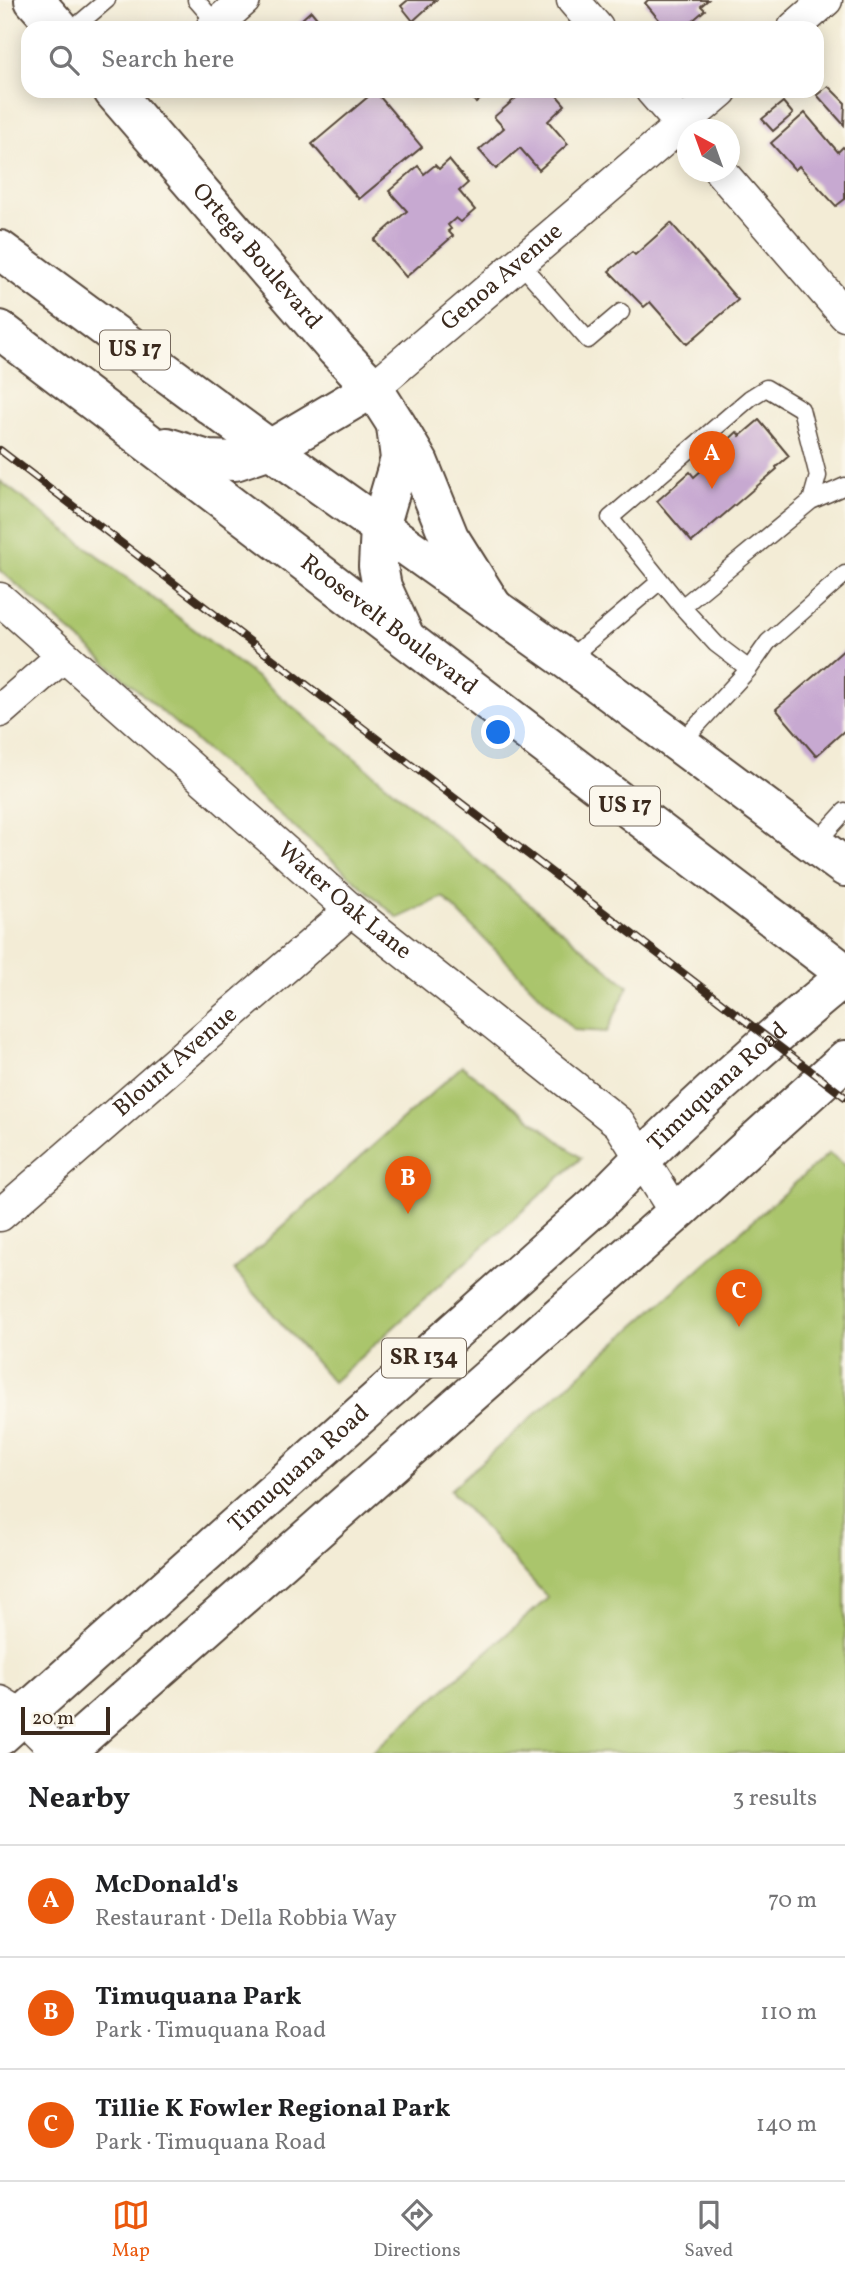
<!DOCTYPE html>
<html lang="en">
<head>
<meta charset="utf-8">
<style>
  body { margin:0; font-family:Vollkorn,serif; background:#f2f2f2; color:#202124 }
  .compass { position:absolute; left:677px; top:119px; width:63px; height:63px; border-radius:50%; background:#fff; box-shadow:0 4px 18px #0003; rotate:319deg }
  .scale { position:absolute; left:21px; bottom:18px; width:89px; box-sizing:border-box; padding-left:7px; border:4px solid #3b2a1e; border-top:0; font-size:19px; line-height:24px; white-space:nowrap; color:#3b2a1e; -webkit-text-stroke:5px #fbf7ec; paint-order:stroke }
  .you { position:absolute; left:499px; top:733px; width:24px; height:24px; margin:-18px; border:5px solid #fff; border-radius:50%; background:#1a73e8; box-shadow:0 0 0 10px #1a73e833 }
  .badge { display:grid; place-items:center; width:46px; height:46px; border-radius:50%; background:#ea580c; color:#fff; font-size:23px; font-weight:700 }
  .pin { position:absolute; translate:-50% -58px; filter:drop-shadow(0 2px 4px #0008) }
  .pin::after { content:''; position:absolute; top:37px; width:24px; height:21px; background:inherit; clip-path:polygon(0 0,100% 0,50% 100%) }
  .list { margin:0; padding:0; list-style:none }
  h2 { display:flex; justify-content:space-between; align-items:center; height:91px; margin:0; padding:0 28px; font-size:30px }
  h2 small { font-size:23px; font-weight:400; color:#757577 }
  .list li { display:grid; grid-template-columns:46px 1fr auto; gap:21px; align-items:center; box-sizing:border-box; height:112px; padding:0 28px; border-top:2px solid #e0e0e0 }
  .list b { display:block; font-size:26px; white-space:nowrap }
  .list p { margin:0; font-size:23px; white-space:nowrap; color:#757577 }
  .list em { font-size:23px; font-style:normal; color:#757577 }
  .icon { flex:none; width:38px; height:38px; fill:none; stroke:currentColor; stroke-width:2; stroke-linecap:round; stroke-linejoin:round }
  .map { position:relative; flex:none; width:845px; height:1753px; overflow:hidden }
  .search { position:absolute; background:#fff; box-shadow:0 4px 18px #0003; left:21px; right:21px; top:21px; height:77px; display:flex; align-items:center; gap:18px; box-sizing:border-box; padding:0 24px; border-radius:21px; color:#757577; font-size:26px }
  .sheet { height:427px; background:#fff }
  nav { display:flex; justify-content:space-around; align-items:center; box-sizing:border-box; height:98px; border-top:2px solid #e0e0e0; background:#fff; font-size:19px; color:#757577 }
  nav a { display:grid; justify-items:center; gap:4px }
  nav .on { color:#ea580c }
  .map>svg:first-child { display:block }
</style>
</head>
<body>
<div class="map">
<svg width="845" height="1753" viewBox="0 0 845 1753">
  <rect width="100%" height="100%" fill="#fbf7ec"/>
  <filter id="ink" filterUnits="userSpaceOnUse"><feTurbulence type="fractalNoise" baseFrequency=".0143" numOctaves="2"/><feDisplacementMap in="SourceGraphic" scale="14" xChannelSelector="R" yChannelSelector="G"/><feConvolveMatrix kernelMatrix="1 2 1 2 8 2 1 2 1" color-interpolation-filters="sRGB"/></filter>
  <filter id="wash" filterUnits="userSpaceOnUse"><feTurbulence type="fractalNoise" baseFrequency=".00686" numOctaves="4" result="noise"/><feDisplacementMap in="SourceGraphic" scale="28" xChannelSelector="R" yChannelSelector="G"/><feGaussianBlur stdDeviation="1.57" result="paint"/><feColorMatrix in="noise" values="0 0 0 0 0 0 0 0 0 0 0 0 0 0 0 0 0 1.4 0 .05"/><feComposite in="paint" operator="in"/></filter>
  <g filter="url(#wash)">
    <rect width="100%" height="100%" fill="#f3ecd6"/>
    <path fill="#aac56c" stroke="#727845" stroke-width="2" d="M 0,481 L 268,686 L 628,986 L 607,1032 L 574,1030 L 443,897 L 398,918 L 0,570 Z
      M 462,1066 L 581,1158 L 333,1382 L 234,1270 Z
      M 829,1153 L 845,1165 L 845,1753 L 371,1753 L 548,1598 L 450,1490 Z"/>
    <g id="blocks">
      <path fill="#c7a9d1" d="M 408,0 L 436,0 L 413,21 L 401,6 Z
        M 648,0 L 708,0 L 701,6 L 705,10 L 684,28 L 680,25 L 676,28 L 666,28 L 645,3 Z
        M 311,11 L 325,28 L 292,28 Z
        M 828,86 L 845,103 L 844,125 L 817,95 Z
        M 375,91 L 422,147 L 359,199 L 312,144 Z
        M 467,91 L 490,91 L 476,103 Z
        M 524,91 L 553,91 L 565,105 L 548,121 L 568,144 L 539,170 L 520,148 L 496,169 L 479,150 L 504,128 L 494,117 Z
        M 783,102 L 793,114 L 773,131 L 762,119 Z
        M 805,113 L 838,152 L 843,147 L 845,149 L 845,199 L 836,206 L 799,166 L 795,170 L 771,143 Z
        M 449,160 L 468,183 L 459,191 L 475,210 L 461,222 L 456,218 L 448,225 L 451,229 L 448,231 L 453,236 L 406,277 L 374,240 L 407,211 L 389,191 L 418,166 L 424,174 L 435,165 L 439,169 Z
        M 671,223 L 738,300 L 687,344 L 650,302 L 644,307 L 609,271 L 632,252 L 635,255 Z
        M 759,420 L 789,456 L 776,467 L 777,469 L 692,542 L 657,501 L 690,472 L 694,477 L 728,447 L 725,443 L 737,432 L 740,436 Z
        M 845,649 L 845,730 L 816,756 L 776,709 Z"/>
    </g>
  </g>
  <g filter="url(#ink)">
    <use href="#blocks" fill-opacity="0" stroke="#57473a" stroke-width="2"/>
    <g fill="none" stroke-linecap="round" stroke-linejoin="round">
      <defs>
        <path id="service" d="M 196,0 L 217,24
          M 74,28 L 107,0
          M 520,263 L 588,340 L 621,312
          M 766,388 L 801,409 L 818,476 L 811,501 L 682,607 L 610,518 L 750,398 Z
          M 811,501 L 845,486
          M 567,660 L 659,582
          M 749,669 L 768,642 L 845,574
          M 680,744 L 749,669 L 716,644 L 682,607
          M 815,844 L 845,811"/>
        <g id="minor">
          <path d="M 573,0 L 597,28"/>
          <path d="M 212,28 L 244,0"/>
          <path d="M 794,28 L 826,0"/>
          <path d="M 652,91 L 688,132"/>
          <path d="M 721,172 L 845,315"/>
          <path id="s1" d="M 373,388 L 721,91"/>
          <path id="s2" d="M 0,599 L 351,910 L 619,1123 L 676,1213"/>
          <path d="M 0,711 L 63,656"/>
          <path id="s3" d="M 0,1215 L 351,910"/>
          <path d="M 0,1702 L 22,1716 L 59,1753"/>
        </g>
        <g id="secondary">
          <path d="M 34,0 L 59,28"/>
          <path id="s4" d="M 113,91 L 336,349 L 373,388 L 396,424 L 419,463 L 449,537 L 493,607"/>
          <path d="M 270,449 L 373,388"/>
          <path d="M 380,527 L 400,459 L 396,426"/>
        </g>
        <g id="primary">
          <path id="s5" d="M 0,1736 L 596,1205 C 674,1124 758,1048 845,977"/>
          <path d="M 64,1753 L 676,1213 L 845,1060"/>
        </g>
        <g id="trunk">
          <path d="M 0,250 L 270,449 L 567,660 L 845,867"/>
          <path id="s6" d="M 0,330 L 845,973"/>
          <path d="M 167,447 L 208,460 L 235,461 L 270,449"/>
          <path d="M 380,527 L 378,566 L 382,587 L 404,635"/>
        </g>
      </defs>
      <use href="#service" stroke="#57473a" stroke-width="19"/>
      <use href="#minor" stroke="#57473a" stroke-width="35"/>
      <use href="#secondary" stroke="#57473a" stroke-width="42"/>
      <use href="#primary" stroke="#57473a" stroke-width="42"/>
      <use href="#trunk" stroke="#57473a" stroke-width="42"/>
      <use href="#service" stroke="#fff" stroke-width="16"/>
      <use href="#minor" stroke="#fff" stroke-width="32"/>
      <use href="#secondary" stroke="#fff" stroke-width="38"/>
      <use href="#primary" stroke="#fff" stroke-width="38"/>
      <use href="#trunk" stroke="#fff" stroke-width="38"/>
      <defs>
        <path id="rail" d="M 0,450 L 845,1097"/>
      </defs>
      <use href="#rail" stroke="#3b2a1e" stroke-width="8"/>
      <use href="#rail" stroke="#fbf7ec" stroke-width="5" stroke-dasharray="16" stroke-linecap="butt"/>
    </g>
  </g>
  <g text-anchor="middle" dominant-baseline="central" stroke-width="5" stroke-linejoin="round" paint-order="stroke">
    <g fill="#fbf7ec" stroke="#75685c" stroke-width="2">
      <rect x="100" y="330.5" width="70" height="39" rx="5"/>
      <rect x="590" y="786.5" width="70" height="39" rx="5"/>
      <rect x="382" y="1338.5" width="84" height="39" rx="5"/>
    </g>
    <g font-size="23" font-weight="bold" fill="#3b2a1e">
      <text x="135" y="350">US 17</text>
      <text x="625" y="806">US 17</text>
      <text x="424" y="1358">SR 134</text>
    </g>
    <g font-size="24" fill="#3b2a1e" stroke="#fbf7ec">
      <text stroke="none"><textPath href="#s4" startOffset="219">Ortega Boulevard</textPath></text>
      <text stroke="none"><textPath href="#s1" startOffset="170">Genoa Avenue</textPath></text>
      <text stroke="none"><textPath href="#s6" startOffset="488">Roosevelt Boulevard</textPath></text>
      <text stroke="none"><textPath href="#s2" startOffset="458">Water Oak Lane</textPath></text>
      <text stroke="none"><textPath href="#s3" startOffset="233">Blount Avenue</textPath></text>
      <text stroke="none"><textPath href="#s5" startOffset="968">Timuquana Road</textPath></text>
      <text stroke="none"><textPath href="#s5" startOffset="401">Timuquana Road</textPath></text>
    </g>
  </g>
</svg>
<svg class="compass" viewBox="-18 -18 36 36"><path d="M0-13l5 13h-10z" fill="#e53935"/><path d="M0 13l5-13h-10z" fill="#757577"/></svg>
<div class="scale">20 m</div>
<div class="you"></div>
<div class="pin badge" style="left:712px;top:489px">A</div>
<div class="pin badge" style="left:408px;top:1214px">B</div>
<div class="pin badge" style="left:739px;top:1327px">C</div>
<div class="search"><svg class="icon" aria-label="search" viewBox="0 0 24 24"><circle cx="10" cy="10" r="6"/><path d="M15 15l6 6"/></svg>Search here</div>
</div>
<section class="sheet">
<h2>Nearby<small>3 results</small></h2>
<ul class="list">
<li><span class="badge">A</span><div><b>McDonald's</b><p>Restaurant · Della Robbia Way</p></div><em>70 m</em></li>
<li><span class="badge">B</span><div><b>Timuquana Park</b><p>Park · Timuquana Road</p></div><em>110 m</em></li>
<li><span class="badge">C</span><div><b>Tillie K Fowler Regional Park</b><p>Park · Timuquana Road</p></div><em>140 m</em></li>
</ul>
</section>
<nav>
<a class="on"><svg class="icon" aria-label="map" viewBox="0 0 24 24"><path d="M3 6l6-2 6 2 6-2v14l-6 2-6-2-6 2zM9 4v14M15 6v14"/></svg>Map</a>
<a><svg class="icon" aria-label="directions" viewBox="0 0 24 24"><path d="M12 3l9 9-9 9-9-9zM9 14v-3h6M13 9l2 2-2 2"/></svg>Directions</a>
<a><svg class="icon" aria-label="saved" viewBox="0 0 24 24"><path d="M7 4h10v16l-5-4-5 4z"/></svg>Saved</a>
</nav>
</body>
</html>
